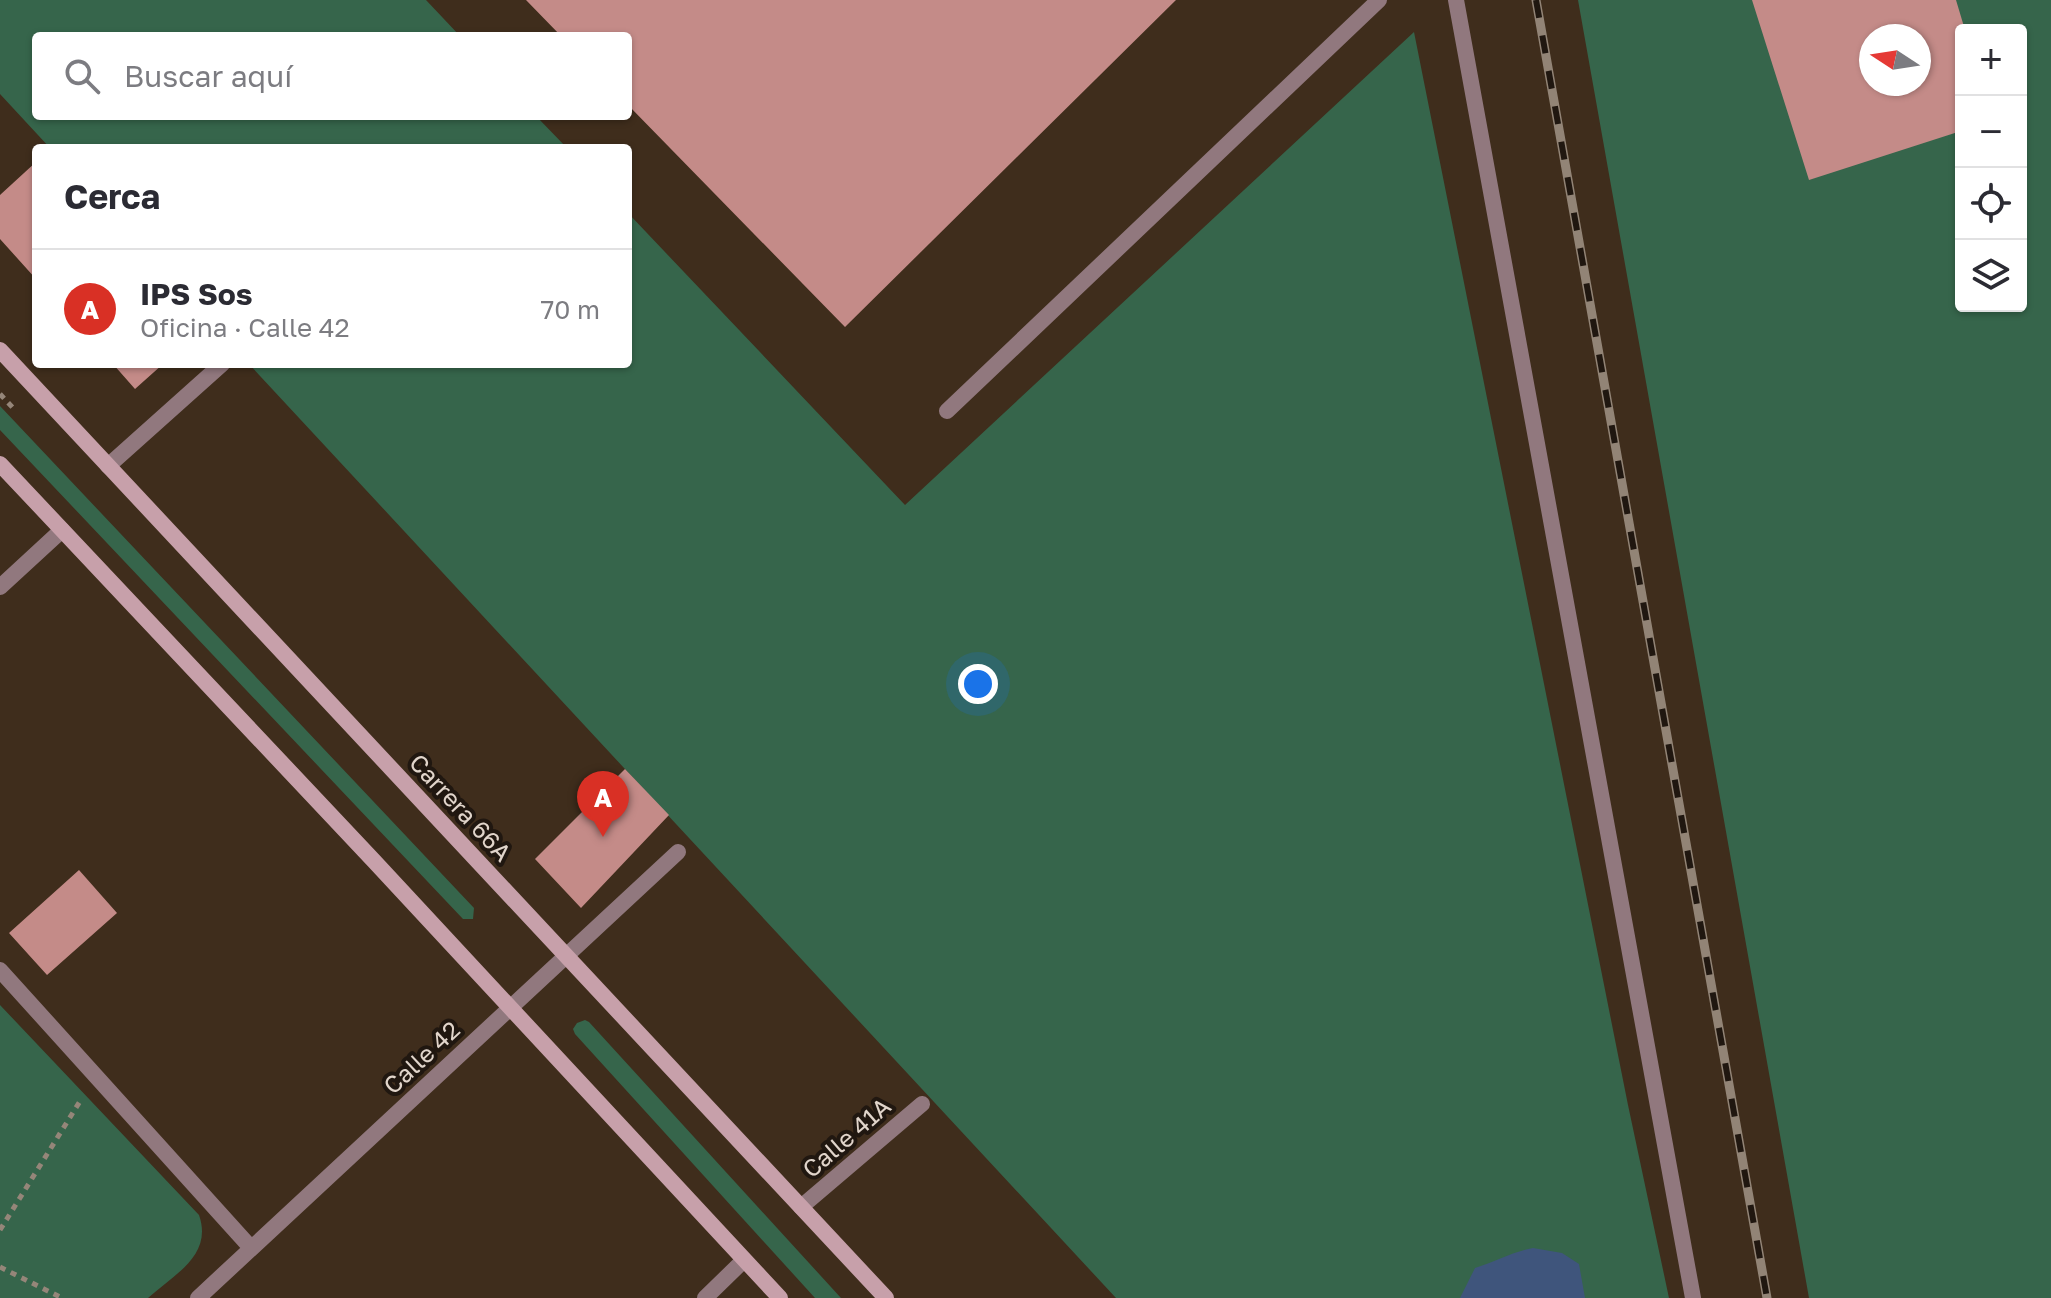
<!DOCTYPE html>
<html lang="es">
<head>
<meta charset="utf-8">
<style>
  body { margin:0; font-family:"Golos Text",sans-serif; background:#f7f7f7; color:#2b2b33 }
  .controls { position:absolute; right:24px; top:24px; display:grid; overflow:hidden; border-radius:8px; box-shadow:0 2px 6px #0004 }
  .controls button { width:72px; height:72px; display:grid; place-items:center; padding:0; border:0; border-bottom:2px solid #e1e1e2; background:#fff; color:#2b2b33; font:40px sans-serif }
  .compass { position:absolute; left:1859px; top:24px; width:72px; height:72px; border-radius:50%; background:#fff; box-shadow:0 2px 6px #0004; rotate:282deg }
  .you { position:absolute; left:978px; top:684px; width:28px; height:28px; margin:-20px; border:6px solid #fff; border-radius:50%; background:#1a73e8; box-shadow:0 0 0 12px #1a73e833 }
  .badge { display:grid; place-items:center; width:52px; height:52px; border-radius:50%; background:#d93025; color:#fff; font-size:26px; font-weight:700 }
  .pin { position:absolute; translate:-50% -66px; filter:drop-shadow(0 2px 4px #0008) }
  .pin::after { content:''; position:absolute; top:42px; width:28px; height:24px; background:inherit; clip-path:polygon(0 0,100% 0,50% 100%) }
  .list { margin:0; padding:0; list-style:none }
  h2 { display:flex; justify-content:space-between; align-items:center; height:104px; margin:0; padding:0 32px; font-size:34px }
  h2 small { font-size:26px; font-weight:400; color:#7c7c81 }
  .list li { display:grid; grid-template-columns:52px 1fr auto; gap:24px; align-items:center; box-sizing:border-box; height:120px; padding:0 32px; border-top:2px solid #e1e1e2 }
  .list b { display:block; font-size:30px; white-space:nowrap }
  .list p { margin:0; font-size:26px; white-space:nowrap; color:#7c7c81 }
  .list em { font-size:26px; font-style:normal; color:#7c7c81 }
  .icon { flex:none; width:44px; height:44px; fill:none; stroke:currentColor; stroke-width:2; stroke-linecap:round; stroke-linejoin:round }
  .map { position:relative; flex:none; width:2051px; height:1298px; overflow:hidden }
  .search { position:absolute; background:#fff; box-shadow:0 2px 6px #0004; left:32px; top:32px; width:600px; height:88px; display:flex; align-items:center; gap:20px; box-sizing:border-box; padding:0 28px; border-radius:8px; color:#7c7c81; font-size:30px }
  .panel { position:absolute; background:#fff; box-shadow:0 2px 6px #0004; left:32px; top:144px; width:600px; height:224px; border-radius:8px }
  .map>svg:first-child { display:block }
</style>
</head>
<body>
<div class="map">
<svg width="2051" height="1298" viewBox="0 0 2051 1298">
  <rect width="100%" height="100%" fill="#3f2d1c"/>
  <path fill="#36654b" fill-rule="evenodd" d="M 0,0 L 426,0 L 460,36 L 36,36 L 36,116 L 536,116 L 567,148 L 50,148 L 0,94 Z
    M 1578,0 L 2051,0 L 2051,1298 L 1809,1298 ZM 1961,30 L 2021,30 L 2021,306 L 1961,306 ZM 1871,36 L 1919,36 L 1919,84 L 1871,84 Z
    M 1414,32 L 1628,1105 L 1669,1298 L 1116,1298 L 249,364 L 628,364 L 628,213 L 905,505 Z
    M 0,406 L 474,908 L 473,919 L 463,919 L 0,430 Z
    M 0,1005 L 199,1215 C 213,1255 175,1274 148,1298 L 0,1298 Z
    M 585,1020 L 589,1022 L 841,1298 L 815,1298 L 575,1034 L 573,1029 L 577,1023 Z"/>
  <path fill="#3f557c" d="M 1533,1248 L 1562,1253 L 1579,1264 L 1585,1298 L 1460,1298 L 1475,1268 C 1495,1262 1512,1252 1533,1248 Z"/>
  <path fill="#c48b88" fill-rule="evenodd" d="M 526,0 L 1176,0 L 845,327 L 628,105 L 628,36 L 561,36 Z
    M 1752,0 L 1956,0 L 1965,30 L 1961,30 L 1961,131 L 1809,180 ZM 1871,36 L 1919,36 L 1919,84 L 1871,84 Z
    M 36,162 L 36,279 L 0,239 L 0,195 Z
    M 113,364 L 163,364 L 135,389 Z
    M 625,769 L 669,815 L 581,908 L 535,859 Z
    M 79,870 L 117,913 L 47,975 L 9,933 Z"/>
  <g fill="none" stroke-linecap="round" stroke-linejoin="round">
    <path stroke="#958679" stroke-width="5" stroke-dasharray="6 6" stroke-linecap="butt" d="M 0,394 L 14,409
      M 0,1230 L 82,1098
      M 0,1267 L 62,1298"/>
    <path stroke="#91787e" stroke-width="16" d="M 108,466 L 222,364"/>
    <path stroke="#91787e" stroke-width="16" d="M 1456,0 L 1693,1298
      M 947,411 L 1379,0
      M 0,587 L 62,530
      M 0,970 L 251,1248
      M 801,1207 L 922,1104
      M 198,1298 L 678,852
      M 705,1298 L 744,1260"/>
    <path stroke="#c7a0aa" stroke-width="16" d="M 0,350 L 886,1298
      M 0,464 L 374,861 L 780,1298"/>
    <defs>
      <path id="rail" d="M 1536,0 L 1767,1298"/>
    </defs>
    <use href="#rail" stroke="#928476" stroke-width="9"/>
    <use href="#rail" stroke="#201710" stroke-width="6" stroke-dasharray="18" stroke-linecap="butt"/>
  </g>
  <g text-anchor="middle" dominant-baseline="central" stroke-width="8" stroke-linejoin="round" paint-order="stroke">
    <g font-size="24" fill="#e1d5cb" stroke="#201710">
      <text transform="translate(461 807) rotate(47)">Carrera 66A</text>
      <text transform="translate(421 1057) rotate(-43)">Calle 42</text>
      <text transform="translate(846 1137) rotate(-41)">Calle 41A</text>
    </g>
  </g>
</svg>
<div class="controls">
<button>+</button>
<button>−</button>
<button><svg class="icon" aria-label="locate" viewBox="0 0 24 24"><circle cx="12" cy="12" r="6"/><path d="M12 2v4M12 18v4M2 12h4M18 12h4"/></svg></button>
<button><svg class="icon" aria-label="layers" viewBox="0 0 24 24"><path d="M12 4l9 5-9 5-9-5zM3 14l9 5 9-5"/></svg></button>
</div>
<svg class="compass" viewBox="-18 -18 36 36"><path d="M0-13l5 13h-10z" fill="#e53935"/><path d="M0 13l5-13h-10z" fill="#7c7c81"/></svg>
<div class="you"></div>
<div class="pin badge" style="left:603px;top:837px">A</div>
<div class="search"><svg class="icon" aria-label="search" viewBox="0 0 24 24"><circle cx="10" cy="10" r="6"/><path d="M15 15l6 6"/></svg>Buscar aquí</div>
<section class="panel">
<h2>Cerca<small></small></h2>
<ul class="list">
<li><span class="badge">A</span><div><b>IPS Sos</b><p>Oficina · Calle 42</p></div><em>70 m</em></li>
</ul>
</section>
</div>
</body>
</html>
